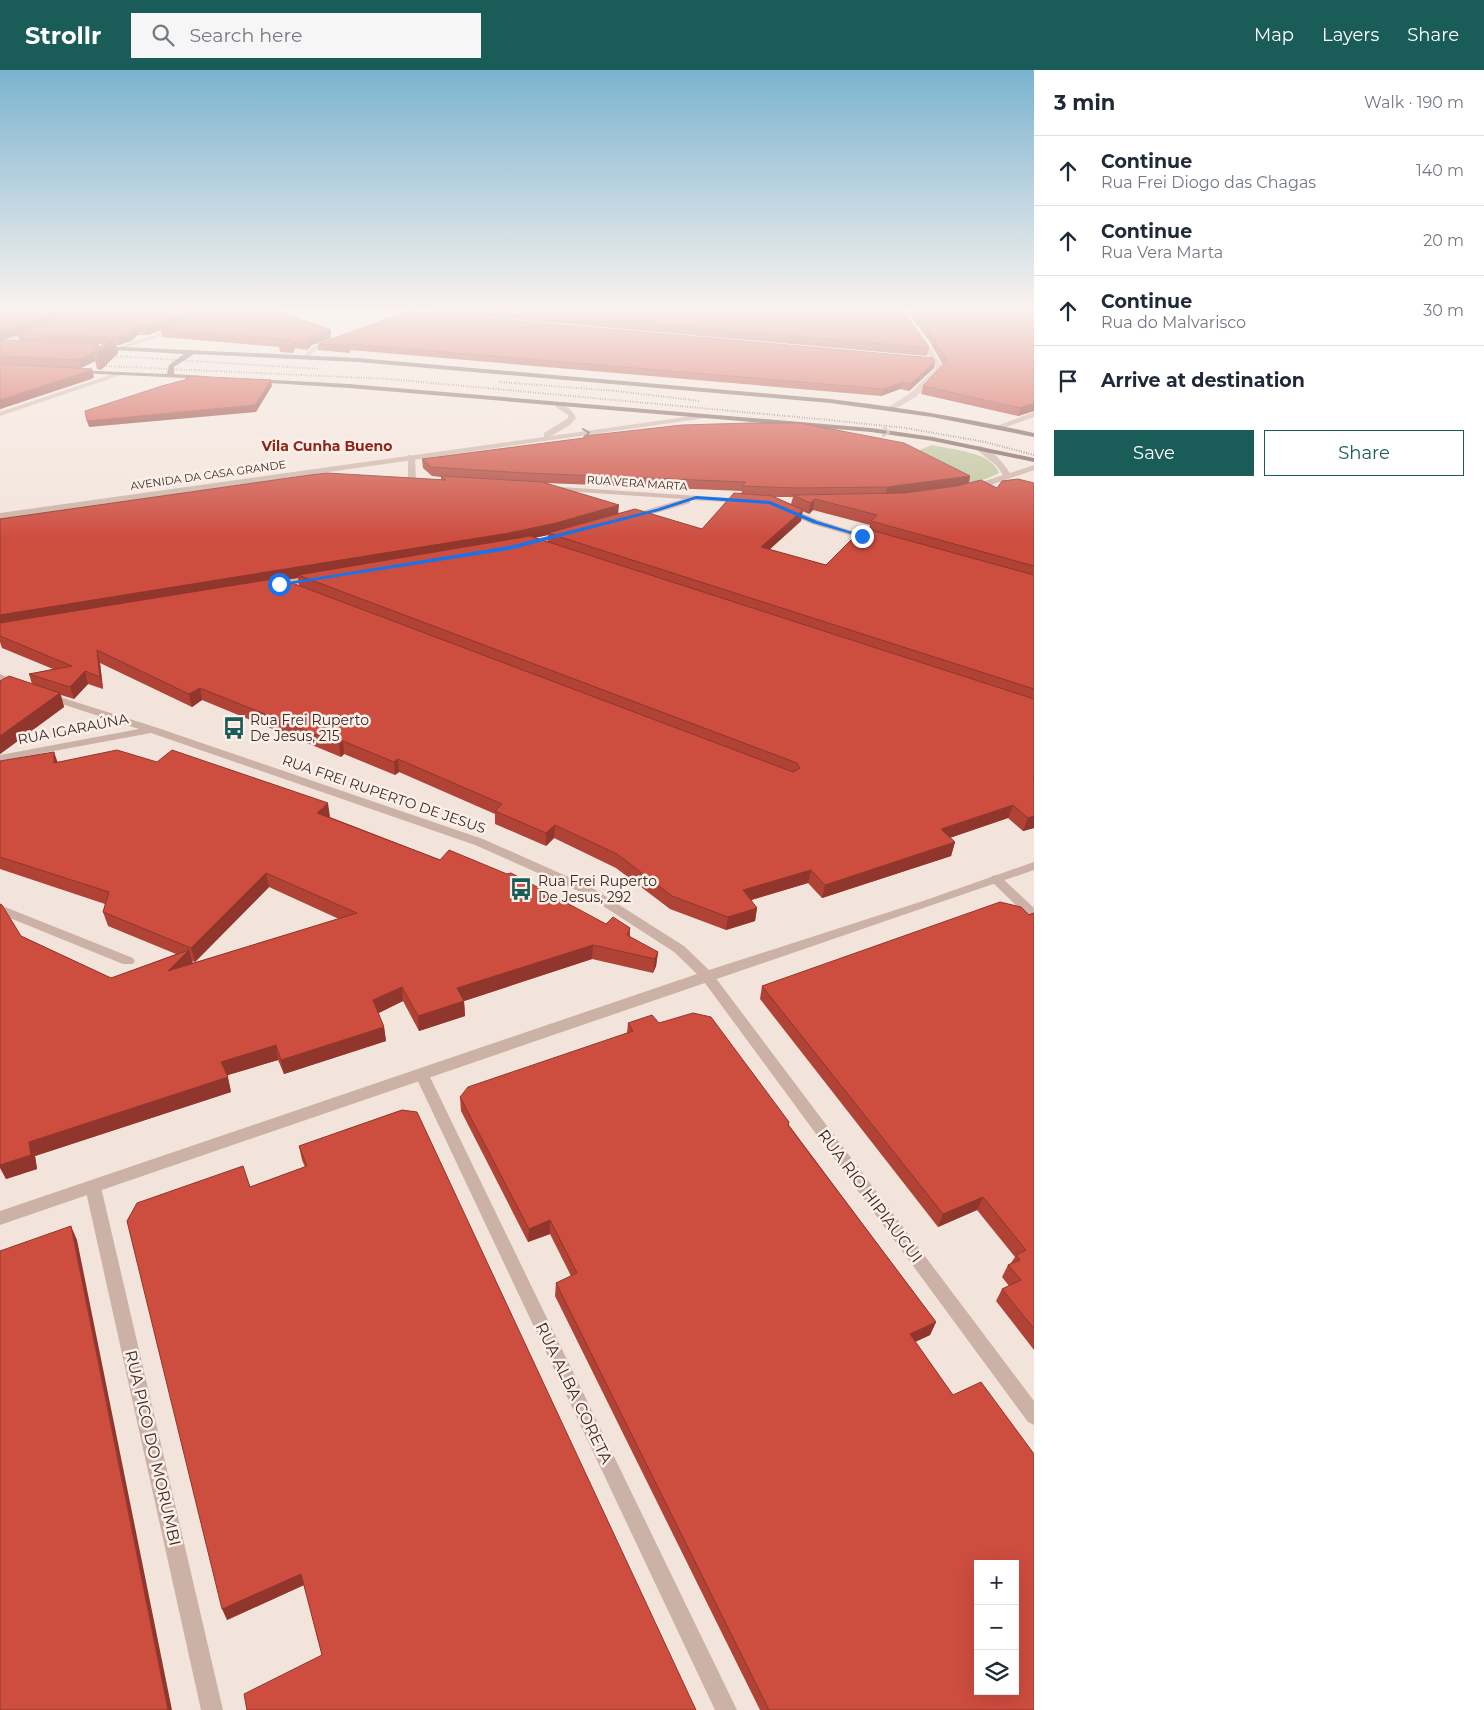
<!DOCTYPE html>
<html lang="en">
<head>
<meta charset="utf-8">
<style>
  body { margin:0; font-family:Montserrat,sans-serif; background:#f6f6f7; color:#1f2937 }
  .controls { position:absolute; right:15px; bottom:15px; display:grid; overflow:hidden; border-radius:0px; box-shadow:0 5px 20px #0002 }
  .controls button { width:45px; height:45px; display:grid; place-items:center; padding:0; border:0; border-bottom:1px solid #e0e1e3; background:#fff; color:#1f2937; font:25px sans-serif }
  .stop { position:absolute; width:15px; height:15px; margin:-11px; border:4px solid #1a73e8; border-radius:50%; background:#fff }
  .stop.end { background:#1a73e8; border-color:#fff; box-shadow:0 1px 5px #0008 }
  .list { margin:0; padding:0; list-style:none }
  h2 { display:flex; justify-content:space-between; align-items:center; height:65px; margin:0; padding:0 20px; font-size:21px }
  h2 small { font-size:16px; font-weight:400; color:#747a83 }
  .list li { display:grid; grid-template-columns:32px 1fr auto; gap:15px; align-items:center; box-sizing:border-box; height:70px; padding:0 20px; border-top:1px solid #e0e1e3 }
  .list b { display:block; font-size:19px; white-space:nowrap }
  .list p { margin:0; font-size:16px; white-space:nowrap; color:#747a83 }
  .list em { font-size:16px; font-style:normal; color:#747a83 }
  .actions { display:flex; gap:10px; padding:15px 20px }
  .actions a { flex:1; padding:11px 0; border:1px solid #1a5c57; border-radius:0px; text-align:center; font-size:18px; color:#1a5c57 }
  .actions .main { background:#1a5c57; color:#fff }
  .icon { flex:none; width:28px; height:28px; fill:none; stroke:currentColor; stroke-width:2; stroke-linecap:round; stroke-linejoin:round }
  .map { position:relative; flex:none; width:1034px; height:1640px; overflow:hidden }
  header { display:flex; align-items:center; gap:30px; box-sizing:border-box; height:70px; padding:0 25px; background:#1a5c57; color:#fff }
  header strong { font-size:24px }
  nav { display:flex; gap:28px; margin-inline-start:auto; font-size:18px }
  .search { width:350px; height:45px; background:#f6f6f7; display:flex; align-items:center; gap:12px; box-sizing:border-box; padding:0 18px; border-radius:0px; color:#747a83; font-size:19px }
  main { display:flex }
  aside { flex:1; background:#fff }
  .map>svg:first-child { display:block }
</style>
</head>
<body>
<header>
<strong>Strollr</strong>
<div class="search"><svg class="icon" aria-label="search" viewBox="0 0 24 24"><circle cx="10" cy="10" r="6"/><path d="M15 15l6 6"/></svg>Search here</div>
<nav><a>Map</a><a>Layers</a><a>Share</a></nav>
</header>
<main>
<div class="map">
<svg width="1034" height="1640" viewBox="0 0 1034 1640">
  <rect width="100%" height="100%" fill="#f3e4db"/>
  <path fill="#bcc39a" d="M 932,375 C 952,380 991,381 999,403 L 986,409 L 967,413 L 910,384 Z"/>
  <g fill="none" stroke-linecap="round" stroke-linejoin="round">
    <path fill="#ccb2a6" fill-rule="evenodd" d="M 896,239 L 903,239 L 926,270 L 943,298 L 916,327 L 893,340 L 889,338 L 890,336 L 910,323 L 936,298 L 921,272 Z
      M 176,257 L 179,259 L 178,260 L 122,279 L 117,278 Z
      M 31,261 L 36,262 L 0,276 L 0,272 Z
      M 333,269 L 335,270 L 335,272 L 317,279 L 307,288 L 302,287 L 313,277 Z
      M 119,302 L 122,304 L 121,305 L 0,346 L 0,342 Z
      M 1034,342 L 1034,347 L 1001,359 L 994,357 Z
      M 977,376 C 990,375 1003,393 1010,403 L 1034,395 L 1034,400 L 976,420 L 970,420 L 970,416 L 1003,405 L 997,396 L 977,380 Z
      M 408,385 L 415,387 L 416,410 L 412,412 L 408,410 Z
      M 546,416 L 744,429 L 748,431 L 744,433 L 690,430 L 690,433 L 632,450 L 629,449 L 629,445 L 683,429 L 549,420 L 545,418 Z
      M 788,437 L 818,450 L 877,469 L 873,472 L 812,454 L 785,442 L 785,438 Z
      M 564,462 L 568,465 L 567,467 L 525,477 L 521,474 Z
      M 313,506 L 316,507 L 316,511 L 274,518 L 269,515 L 274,512 Z
      M 996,805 L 1000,806 L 1034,838 L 1034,849 L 1029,848 L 992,812 L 990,809 L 992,806 Z
      M 0,835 L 133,888 L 135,891 L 133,894 L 123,894 L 0,844 Z
      M 707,901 L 712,903 L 1034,1331 L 1034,1355 L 1028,1352 L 702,909 L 700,906 L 702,903 Z
      M 422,999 L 427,1001 L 429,1005 L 737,1640 L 715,1640 L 415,1005 L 417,1001 Z
      M 93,1110 L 99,1112 L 101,1117 L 223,1640 L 201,1640 L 85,1117 L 87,1112 Z"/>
    <path fill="#ccb2a6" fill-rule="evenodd" d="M 556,333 C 564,333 574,341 576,348 L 570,355 L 551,366 L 706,344 L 710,346 L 706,348 L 0,449 L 0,443 L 544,367 L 544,363 L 568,348 L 568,345 L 556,337 Z
      M 0,604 L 22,614 L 23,616 L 18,619 L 0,611 Z
      M 47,623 L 155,657 L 483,769 L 591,817 L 684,876 L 709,900 L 923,831 L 1034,792 L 1034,800 L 0,1155 L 0,1141 L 697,904 L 674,882 L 583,823 L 475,775 L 151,663 L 0,691 L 0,685 L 139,659 L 43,628 L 42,626 L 43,624 Z"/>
    <path fill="#7b5e57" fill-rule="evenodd" d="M 82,275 L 358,288 L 830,329 C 899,337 967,348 1034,363 L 1034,367 L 932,347 L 830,333 L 358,292 L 194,284 L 174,297 L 174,304 L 205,306 L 207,307 L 207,309 L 77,303 L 75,302 L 75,300 L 167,304 L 169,295 L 184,284 L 80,278 L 79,277 Z
      M 255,309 L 349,314 L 871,358 L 933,367 L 1034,388 L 1034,392 L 933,371 L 871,362 L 349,318 L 253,312 L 251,311 Z"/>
    <path stroke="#382a27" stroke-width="2" stroke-dasharray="0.5 2" stroke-linecap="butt" d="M 115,286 L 319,299
      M 104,296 L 389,309 L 829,350 L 906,358 L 985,372 L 1034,385
      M 499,312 L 617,321 L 700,331"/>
  </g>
  <path fill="#b04236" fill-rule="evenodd" d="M 0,239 L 331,268 L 312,275 L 307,280 L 295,278 L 293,283 L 280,282 L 279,277 L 162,267 L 161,260 L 147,265 L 138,265 L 131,271 L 119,275 L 116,275 L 118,283 L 101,300 L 97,299 L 95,291 L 81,298 L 94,307 L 91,309 L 0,339 ZM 18,265 L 20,271 L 3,270 ZM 98,274 L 103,274 L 99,278 Z
    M 425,239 L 897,239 L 929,278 L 927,286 L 425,241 Z
    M 905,239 L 1034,239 L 1034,341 L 1018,346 L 921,324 L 923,316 L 943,295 L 928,269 Z
    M 409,241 L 935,291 L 934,298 L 909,321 L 900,319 L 881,326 L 350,280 L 350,283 L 318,280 L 318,274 Z
    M 422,389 L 970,406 L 969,413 L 997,418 L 1034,413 L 1034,758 L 1023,761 L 1008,748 L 950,768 L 955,772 L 951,786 L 822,828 L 808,813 L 751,830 L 757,838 L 755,851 L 726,860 L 670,839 L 616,798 L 554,768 L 546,776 L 495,754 L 495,744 L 399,702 L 395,705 L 344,684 L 341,687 L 202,630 L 192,637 L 100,593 L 103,619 L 88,614 L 74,629 L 61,625 L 64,637 L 0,684 L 0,611 L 32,614 L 29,604 L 53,599 L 2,578 L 0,572 L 0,449 L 441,410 L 441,407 L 432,406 L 423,398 ZM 546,413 L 742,421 L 741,424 L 702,459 L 619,443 ZM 775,427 L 793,427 L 791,434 ZM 813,440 L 870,455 L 869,460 L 826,495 L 769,480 L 801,451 L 802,441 L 809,444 ZM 548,465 L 548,472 L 534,468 ZM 298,508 L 299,516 L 284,510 Z
    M 0,691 L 57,692 L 330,747 L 606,854 L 630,858 L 630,867 L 658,882 L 656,896 L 653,903 L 592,889 L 464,931 L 465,946 L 419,961 L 403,931 L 378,943 L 384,957 L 386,971 L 284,1004 L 278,990 L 227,1005 L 231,1022 L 35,1086 L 37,1099 L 6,1109 L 1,1098 L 21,866 L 111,908 L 176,884 L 108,856 L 103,842 L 105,834 L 0,799 ZM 269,817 L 339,849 L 193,893 L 192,891 L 195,892 Z
    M 1034,843 L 1034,1280 L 996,1231 L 1002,1219 L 1009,1216 L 1002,1207 L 1008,1195 L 1011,1193 L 1015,1187 L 977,1140 L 938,1157 L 760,929 L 762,916 Z
    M 628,953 L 659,953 L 789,1052 L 789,1055 L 936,1252 L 930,1265 L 915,1272 L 1034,1640 L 760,1640 L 555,1226 L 556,1213 L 571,1206 L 550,1164 L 528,1172 L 461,1041 L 460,1027 L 627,963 Z
    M 402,1040 L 322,1585 L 304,1515 L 227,1550 L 250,1117 L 305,1097 L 302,1090 L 299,1076 Z"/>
  <path fill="#90362c" d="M 64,239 L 86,239 L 18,263 L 18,265 L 0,271 L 0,263 Z
    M 197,239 L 219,239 L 161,259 L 161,260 L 147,265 L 145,258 Z
    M 136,257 L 138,265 L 131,271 L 119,275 L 118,267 Z
    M 331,260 L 331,268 L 312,275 L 307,280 L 307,272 L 311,267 Z
    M 114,267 L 118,283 L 101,300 L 97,283 L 94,282 L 99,277 L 100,280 Z
    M 294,271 L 295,278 L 293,283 L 292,275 Z
    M 93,283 L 95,291 L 81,298 L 79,290 Z
    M 935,291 L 934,298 L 909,321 L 911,314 Z
    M 92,299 L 94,307 L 91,309 L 0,339 L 0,330 Z
    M 271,310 L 272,316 L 256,342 L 89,357 L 87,351 Z
    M 902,312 L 900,319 L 881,326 L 883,319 Z
    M 1034,333 L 1034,341 L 1018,346 L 1020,338 Z
    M 970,406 L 968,415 L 885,426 L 887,417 Z
    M 815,429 L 813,440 L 809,444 L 810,433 Z
    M 619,435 L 618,445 L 548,463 L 548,465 L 509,473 L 298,505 L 298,508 L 1,556 L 0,554 L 0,545 Z
    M 803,440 L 801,451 L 759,489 L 761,477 Z
    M 97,580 L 100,593 L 103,619 L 100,607 Z
    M 85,601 L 88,614 L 74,629 L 70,617 Z
    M 200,618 L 202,630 L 192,637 L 189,624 Z
    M 60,623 L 64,637 L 0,684 L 0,666 Z
    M 343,671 L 344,684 L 341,687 L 339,674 Z
    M 54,682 L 59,696 L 54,693 Z
    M 398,689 L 399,702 L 395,705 L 394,692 Z
    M 328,733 L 330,747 L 319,757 L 317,743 Z
    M 1013,735 L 1008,748 L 937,772 L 941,759 Z
    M 1034,746 L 1034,758 L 1023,761 L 1028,748 Z
    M 555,755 L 554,768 L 546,776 L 546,763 Z
    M 955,772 L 951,786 L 822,828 L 825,815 Z
    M 811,800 L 808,813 L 741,833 L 743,820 Z
    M 266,803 L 269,817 L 195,892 L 191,878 Z
    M 757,838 L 755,851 L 726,860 L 728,847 Z
    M 593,875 L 592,889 L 458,933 L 457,918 Z
    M 189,880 L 193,894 L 168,901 Z
    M 658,882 L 656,896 L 653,903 L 655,889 Z
    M 402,917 L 403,931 L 375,945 L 373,930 Z
    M 464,931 L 465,946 L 419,961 L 418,946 Z
    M 384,957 L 386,971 L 284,1004 L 281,990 Z
    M 276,975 L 278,990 L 225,1006 L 221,992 Z
    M 228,1007 L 231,1022 L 35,1086 L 37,1099 L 6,1109 L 0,1098 L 0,1092 L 29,1072 Z
    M 983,1127 L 977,1140 L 938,1157 L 943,1144 Z
    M 550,1150 L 550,1164 L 528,1172 L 529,1159 Z
    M 71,1156 L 77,1170 L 172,1640 L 168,1640 Z
    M 936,1252 L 930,1265 L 904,1277 L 910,1264 Z
    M 301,1504 L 304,1515 L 227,1550 L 222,1539 Z"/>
  <path fill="#cd4d3f" stroke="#90362c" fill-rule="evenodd" d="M 0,239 L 64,239 L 0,263 Z
    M 85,239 L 197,239 L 145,258 L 136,257 L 130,263 L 118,267 L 114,267 L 107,266 L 107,267 L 18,263 Z
    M 218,239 L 272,239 L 331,260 L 311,267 L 307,272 L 294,271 L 292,275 L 279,274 L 291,270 L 161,259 Z
    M 491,239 L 897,239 L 902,240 L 929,278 Z
    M 912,239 L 1034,239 L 1034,333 L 1020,338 L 923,316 L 947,290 L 929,261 Z
    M 409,241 L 933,288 L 935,291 L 911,314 L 902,312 L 883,319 L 350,274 L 349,276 L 318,274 Z
    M 107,266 L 114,267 L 97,283 L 93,282 L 100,278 L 107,269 Z
    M 0,270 L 98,274 L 99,277 L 93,282 L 94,283 L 79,290 L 0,286 Z
    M 0,294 L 92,299 L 89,301 L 0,330 Z
    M 191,306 L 271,310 L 255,335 L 87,351 L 85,341 L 162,316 L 188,309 L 186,308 Z
    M 750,353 L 800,353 L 904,373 L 970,406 L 887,417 L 796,418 L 742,416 L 746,412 L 525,403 L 431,397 L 422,389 L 584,368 L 584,366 L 682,355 Z
    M 327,403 L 446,410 L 441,406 L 542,412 L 619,435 L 556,453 L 509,463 L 0,545 L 0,449 L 310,405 Z
    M 1018,409 L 1034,413 L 1034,496 L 871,451 L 877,445 L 815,429 L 810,433 L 793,425 L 905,423 L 957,416 L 981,410 L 997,418 L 1002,411 Z
    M 734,423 L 772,426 L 803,440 L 761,477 L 826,495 L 863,458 L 1034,505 L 1034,619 L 548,463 L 635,439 L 702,459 Z
    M 530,466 L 1034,629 L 1034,707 L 1033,708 L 1034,709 L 1034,746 L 1028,748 L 1013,735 L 941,759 L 955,772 L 825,815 L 811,800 L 743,820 L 757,838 L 728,847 L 672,826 L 617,784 L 555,755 L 546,763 L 495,741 L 502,734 L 398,689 L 394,692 L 343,671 L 339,674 L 200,618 L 189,624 L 97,580 L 100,607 L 85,601 L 70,617 L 29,604 L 72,596 L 0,566 L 0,553 L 279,508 L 793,702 L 800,698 L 797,693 L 298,505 Z
    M 9,606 L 60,623 L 0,666 L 0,611 Z
    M 117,680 L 157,692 L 172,680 L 328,733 L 317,743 L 440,790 L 449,780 L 507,804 L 511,803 L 606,854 L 613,847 L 630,858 L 627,865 L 658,882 L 655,889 L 593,875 L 457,918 L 464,931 L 418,946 L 402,917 L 373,930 L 384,957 L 281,990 L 276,975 L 221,992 L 228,1007 L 29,1072 L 31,1085 L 0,1095 L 0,834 L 2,835 L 21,866 L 111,908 L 189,880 L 168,901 L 357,843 L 266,803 L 191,878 L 103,842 L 109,822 L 0,787 L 0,691 L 54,682 L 54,693 Z
    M 1000,832 L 1021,837 L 1029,845 L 1034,843 L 1034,1259 L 1002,1219 L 1021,1210 L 1008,1195 L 1020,1190 L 1016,1185 L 1026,1180 L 983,1127 L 943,1144 L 762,916 Z
    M 693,943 L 711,947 L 789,1052 L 788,1055 L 936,1252 L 910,1264 L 953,1325 L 981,1312 L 1034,1384 L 1034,1640 L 769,1640 L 556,1213 L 577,1203 L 550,1150 L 529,1159 L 460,1027 L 468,1017 L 633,961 L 628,953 L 652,945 L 659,953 ZM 978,1494 L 1015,1494 L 1015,1621 L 978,1621 Z
    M 402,1040 L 417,1042 L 696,1640 L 247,1640 L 244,1624 L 322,1585 L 301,1504 L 222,1539 L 127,1151 L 137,1133 L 243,1096 L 250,1117 L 307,1096 L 299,1076 Z
    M 71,1156 L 168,1640 L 0,1640 L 0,1181 Z"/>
  <defs><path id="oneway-chevron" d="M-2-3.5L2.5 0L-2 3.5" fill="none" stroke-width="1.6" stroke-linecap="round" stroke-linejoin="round" transform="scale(1.25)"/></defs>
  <use stroke="#c1aea7" href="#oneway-chevron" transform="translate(886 362) rotate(8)"/>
  <use stroke="#7b6760" href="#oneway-chevron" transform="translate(586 363) rotate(-8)"/>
  <linearGradient id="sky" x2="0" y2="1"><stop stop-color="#7bb3d0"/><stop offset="0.51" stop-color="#faf3ef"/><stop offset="1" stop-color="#faf3ef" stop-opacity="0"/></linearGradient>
  <rect width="1034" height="469" fill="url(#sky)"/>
  <path fill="#1a73e8" d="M 696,426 L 770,431 L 817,451 L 865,466 L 862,467 L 813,453 L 769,434 L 696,429 L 659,441 L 509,480 L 279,516 L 276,514 L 509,476 L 656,439 Z"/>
  <defs>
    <symbol id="bus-bare" viewBox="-9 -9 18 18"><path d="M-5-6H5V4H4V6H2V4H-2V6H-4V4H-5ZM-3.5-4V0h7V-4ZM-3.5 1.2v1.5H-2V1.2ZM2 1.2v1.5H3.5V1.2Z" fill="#1a5c57" stroke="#fbefe8" stroke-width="2.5" paint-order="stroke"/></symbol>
  </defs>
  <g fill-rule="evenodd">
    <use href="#bus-bare" x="218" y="642" width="32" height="32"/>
    <use href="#bus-bare" x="505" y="803" width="32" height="32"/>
  </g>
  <g text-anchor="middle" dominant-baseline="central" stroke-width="5" stroke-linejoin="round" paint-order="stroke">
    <g font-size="11" fill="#382a27" stroke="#fbefe8">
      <text transform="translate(208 405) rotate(-8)">AVENIDA DA CASA GRANDE</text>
      <text transform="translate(637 413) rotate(4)">RUA VERA MARTA</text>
    </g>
    <g font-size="14" font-weight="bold" fill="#8c261b" stroke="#fbefe8">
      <text x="327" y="376">Vila Cunha Bueno</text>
    </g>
    <g font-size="14" fill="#382a27" stroke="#fbefe8" text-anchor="start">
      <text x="250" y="650">Rua Frei Ruperto<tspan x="250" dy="16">De Jesus, 215</tspan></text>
      <text x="538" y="811">Rua Frei Ruperto<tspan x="538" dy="16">De Jesus, 292</tspan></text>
    </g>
    <g font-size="14" fill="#382a27" stroke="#fbefe8">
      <text transform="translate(73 659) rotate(-11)">RUA IGARAÚNA</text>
      <text transform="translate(384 724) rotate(19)">RUA FREI RUPERTO DE JESUS</text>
    </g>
    <g font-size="16" fill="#382a27" stroke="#fbefe8">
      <text transform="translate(870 1126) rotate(53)">RUA RIO HIPIAUGUI</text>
      <text transform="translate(574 1323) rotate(64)">RUA ALBA CORETA</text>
      <text transform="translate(153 1378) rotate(77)">RUA PICO DO MORUMBI</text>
    </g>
  </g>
</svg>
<div class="controls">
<button>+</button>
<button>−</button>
<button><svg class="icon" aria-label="layers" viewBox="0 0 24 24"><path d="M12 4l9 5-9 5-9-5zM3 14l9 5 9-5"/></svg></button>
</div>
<div class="stop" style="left:279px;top:514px"></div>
<div class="stop end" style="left:862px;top:466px"></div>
</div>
<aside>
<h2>3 min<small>Walk · 190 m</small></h2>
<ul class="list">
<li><svg class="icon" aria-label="ahead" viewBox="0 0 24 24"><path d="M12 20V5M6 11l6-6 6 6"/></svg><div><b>Continue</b><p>Rua Frei Diogo das Chagas</p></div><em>140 m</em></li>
<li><svg class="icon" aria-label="ahead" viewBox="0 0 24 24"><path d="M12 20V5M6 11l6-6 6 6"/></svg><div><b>Continue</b><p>Rua Vera Marta</p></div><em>20 m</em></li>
<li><svg class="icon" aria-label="ahead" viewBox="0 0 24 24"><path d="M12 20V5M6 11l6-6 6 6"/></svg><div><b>Continue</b><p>Rua do Malvarisco</p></div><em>30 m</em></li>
<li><svg class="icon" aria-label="arrive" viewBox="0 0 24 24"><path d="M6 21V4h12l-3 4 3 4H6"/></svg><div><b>Arrive at destination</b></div></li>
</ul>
<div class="actions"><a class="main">Save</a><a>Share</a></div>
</aside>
</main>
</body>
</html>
